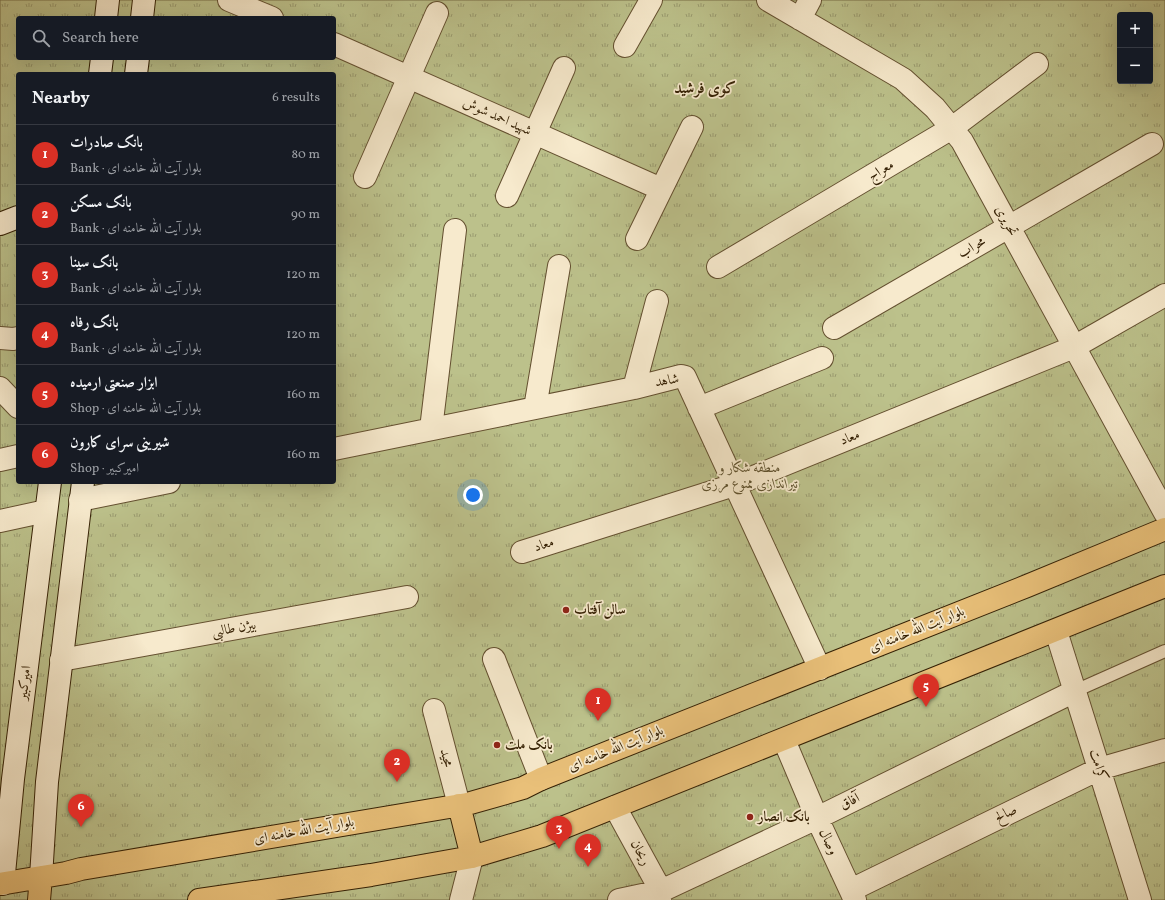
<!DOCTYPE html>
<html lang="en">
<head>
<meta charset="utf-8">
<style>
  body { margin:0; font-family:Vollkorn,Amiri,serif; background:#20242c; color:#f1f3f6 }
  .controls { position:absolute; right:12px; top:12px; display:grid; overflow:hidden; border-radius:4px; box-shadow:0 4px 16px #0002 }
  .controls button { width:36px; height:36px; display:grid; place-items:center; padding:0; border:0; border-bottom:1px solid #363941; background:#171b24; color:#f1f3f6; font:20px sans-serif }
  .you { position:absolute; left:473px; top:495px; width:14px; height:14px; margin:-10px; border:3px solid #fff; border-radius:50%; background:#1a73e8; box-shadow:0 0 0 6px #1a73e833 }
  .badge { display:grid; place-items:center; width:26px; height:26px; border-radius:50%; background:#d93025; color:#fff; font-size:13px; font-weight:700 }
  .pin { position:absolute; translate:-50% -33px; filter:drop-shadow(0 1px 2px #0008) }
  .pin::after { content:''; position:absolute; top:21px; width:14px; height:12px; background:inherit; clip-path:polygon(0 0,100% 0,50% 100%) }
  .list { margin:0; padding:0; list-style:none }
  h2 { display:flex; justify-content:space-between; align-items:center; height:52px; margin:0; padding:0 16px; font-size:17px }
  h2 small { font-size:13px; font-weight:400; color:#9ea1a6 }
  .list li { display:grid; grid-template-columns:26px 1fr auto; gap:12px; align-items:center; box-sizing:border-box; height:60px; padding:0 16px; border-top:1px solid #363941 }
  .list b { display:block; font-size:15px; white-space:nowrap }
  .list p { margin:0; font-size:13px; white-space:nowrap; color:#9ea1a6 }
  .list em { font-size:13px; font-style:normal; color:#9ea1a6 }
  .icon { flex:none; width:22px; height:22px; fill:none; stroke:currentColor; stroke-width:2; stroke-linecap:round; stroke-linejoin:round }
  .map { position:relative; flex:none; width:1165px; height:900px; overflow:hidden }
  .search { position:absolute; background:#171b24; box-shadow:0 4px 16px #0002; left:16px; top:16px; width:320px; height:44px; display:flex; align-items:center; gap:10px; box-sizing:border-box; padding:0 14px; border-radius:4px; color:#9ea1a6; font-size:15px }
  .panel { position:absolute; background:#171b24; box-shadow:0 4px 16px #0002; left:16px; top:72px; width:320px; height:412px; border-radius:4px }
  .map>svg:first-child { display:block }
</style>
</head>
<body>
<div class="map">
<svg width="1165" height="900" viewBox="0 0 1165 900">
  <defs>
    <pattern id="grass-tufts" width="24" height="20" patternUnits="userSpaceOnUse"><rect width="24" height="20" fill="#bcc18b"/><path d="M3 7l-1-3M5 7V3M7 7l1-3M15 17l-1-3M17 17v-4M19 17l1-3" fill="none" stroke="#9a9c70"/></pattern>
  </defs>
  <rect width="100%" height="100%" fill="#f2dfb2"/>
  <filter id="stains"><feTurbulence type="fractalNoise" baseFrequency=".005" numOctaves="4"/><feColorMatrix values="0 0 0 0 .2 0 0 0 0 .09 0 0 0 0 .02 0 0 0 .5 -.17"/></filter>
  <radialGradient id="worn" r=".72"><stop offset=".6" stop-color="#630" stop-opacity="0"/><stop offset="1" stop-color="#630" stop-opacity=".3"/></radialGradient>
  <path fill="url(#grass-tufts)" stroke="#787148" fill-rule="evenodd" d="M 0,0 L 1165,0 L 1165,900 L 0,900 ZM 1120,15 L 1150,15 L 1150,81 L 1120,81 ZM 18,18 L 334,18 L 334,58 L 18,58 ZM 18,74 L 334,74 L 334,482 L 18,482 Z"/>
  <g fill="none" stroke-linecap="round" stroke-linejoin="round">
    <defs>
      <path id="service" d="M 1075,691 L 1165,651"/>
      <path id="minor" d="M 229,0 L 272,18
        M 768,0 L 903,79 L 935,108 L 962,141 L 1165,513
        M 800,19 L 810,0
        M 334,44 L 661,189
        M 625,46 L 651,0
        M 365,177 L 437,13
        M 507,196 L 564,68
        M 637,239 L 692,127
        M 718,267 L 952,128 L 1037,64
        M 834,328 L 1152,144
        M 634,388 L 657,301
        M 535,408 L 559,266
        M 699,408 L 822,358
        M 431,429 L 455,230
        M 334,449 L 634,388 L 681,376 L 685,377 L 820,669
        M 0,460 L 18,456
        M 80,500 L 169,482
        M 0,521 L 46,511
        M 522,552 L 734,485 L 1074,347 L 1165,295
        M 1056,631 L 1140,900
        M 494,659 L 541,779
        M 61,660 L 407,597
        M 434,710 L 459,805
        M 784,740 L 817,818 L 855,900
        M 615,807 L 661,891 L 660,900
        M 851,890 L 1099,769 L 1165,750
        M 461,900 L 472,857
        M 619,900 L 661,891 L 817,818 L 1075,691"/>
      <path id="tertiary" d="M 0,338 L 13,339 L 18,338
        M 0,388 L 18,407"/>
      <path id="secondary" d="M 106,18 L 108,0
        M 142,18 L 144,0
        M 100,74 L 102,58
        M 136,74 L 138,58
        M 0,224 L 18,217
        M 41,877 L 47,782 L 83,482
        M 3,884 L 13,779 L 50,482"/>
      <path id="primary" d="M 459,805 L 472,857
        M 0,884 L 66,873 L 81,869 L 467,804 L 523,788 L 541,779 L 1027,586 L 1165,529
        M 39,900 L 41,877
        M 199,900 L 371,875 L 472,857 L 542,836 L 1165,586"/>
    </defs>
    <use href="#service" stroke="#645030" stroke-width="14"/>
    <use href="#minor" stroke="#645030" stroke-width="24"/>
    <use href="#tertiary" stroke="#645030" stroke-width="24"/>
    <use href="#secondary" stroke="#352105" stroke-width="24"/>
    <use href="#primary" stroke="#352105" stroke-width="24"/>
    <use href="#service" stroke="#f7eacd" stroke-width="12"/>
    <use href="#minor" stroke="#f7eacd" stroke-width="22"/>
    <use href="#tertiary" stroke="#f7eacd" stroke-width="22"/>
    <use href="#secondary" stroke="#f7eacd" stroke-width="22"/>
    <use href="#primary" stroke="#e9c079" stroke-width="22"/>
  </g>
  <g fill="#8f2418" stroke="#f7eacd" stroke-width="1.5">
    <circle cx="566" cy="610" r="4"/>
    <circle cx="497" cy="745" r="4"/>
    <circle cx="750" cy="817" r="4"/>
  </g>
  <g text-anchor="middle" dominant-baseline="central" stroke-width="3.5" stroke-linejoin="round" paint-order="stroke">
    <g font-size="14" fill="#352105" stroke="#f7eacd">
      <text transform="translate(497 117) rotate(24)">شهید احمد شوش</text>
      <text transform="translate(881 171) rotate(-31)">معراج</text>
      <text transform="translate(1006 221) rotate(61)">تحریری</text>
      <text transform="translate(972 248) rotate(-30)">محراب</text>
      <text transform="translate(667 381) rotate(-10)">شاهد</text>
      <text transform="translate(850 438) rotate(-22)">معاد</text>
      <text transform="translate(544 545) rotate(-18)">معاد</text>
      <text transform="translate(234 629) rotate(-10)">بیژن طالبی</text>
      <text transform="translate(917 630) rotate(-22)">بلوار آیت الله خامنه ای</text>
      <text transform="translate(25 683) rotate(-83)">امیرکبیر</text>
      <text transform="translate(616 749) rotate(-22)">بلوار آیت الله خامنه ای</text>
      <text transform="translate(446 758) rotate(76)">مجید</text>
      <text transform="translate(1098 765) rotate(73)">کرامت</text>
      <text transform="translate(850 802) rotate(-26)">آفاق</text>
      <text transform="translate(1006 814) rotate(-26)">صالح</text>
      <text transform="translate(304 831) rotate(-10)">بلوار آیت الله خامنه ای</text>
      <text transform="translate(828 842) rotate(65)">وصال</text>
      <text transform="translate(640 853) rotate(62)">ریحان</text>
    </g>
    <g font-size="14" font-style="italic" fill="#5e512d" stroke="#f7eacd">
      <text x="750" y="468">منطقه شکار و<tspan x="750" dy="16">تیراندازی ممنوع مرزی</tspan></text>
    </g>
    <g font-size="14" font-weight="bold" fill="#352105" stroke="#f7eacd" text-anchor="start">
      <text x="574" y="610">سالن آفتاب</text>
      <text x="505" y="745">بانک ملت</text>
      <text x="758" y="817">بانک انصار</text>
    </g>
    <g font-size="16" font-weight="bold" fill="#352105" stroke="#f7eacd">
      <text x="705" y="89">کوی فرشید</text>
    </g>
  </g>
  <rect width="100%" height="100%" filter="url(#stains)"/>
  <rect width="100%" height="100%" fill="url(#worn)"/>
</svg>
<div class="controls">
<button>+</button>
<button>−</button>
</div>
<div class="you"></div>
<div class="pin badge" style="left:598px;top:721px">1</div>
<div class="pin badge" style="left:397px;top:782px">2</div>
<div class="pin badge" style="left:559px;top:849px">3</div>
<div class="pin badge" style="left:588px;top:867px">4</div>
<div class="pin badge" style="left:926px;top:707px">5</div>
<div class="pin badge" style="left:81px;top:827px">6</div>
<div class="search"><svg class="icon" aria-label="search" viewBox="0 0 24 24"><circle cx="10" cy="10" r="6"/><path d="M15 15l6 6"/></svg>Search here</div>
<section class="panel">
<h2>Nearby<small>6 results</small></h2>
<ul class="list">
<li><span class="badge">1</span><div><b>بانک صادرات</b><p>Bank · بلوار آیت الله خامنه ای</p></div><em>80 m</em></li>
<li><span class="badge">2</span><div><b>بانک مسکن</b><p>Bank · بلوار آیت الله خامنه ای</p></div><em>90 m</em></li>
<li><span class="badge">3</span><div><b>بانک سینا</b><p>Bank · بلوار آیت الله خامنه ای</p></div><em>120 m</em></li>
<li><span class="badge">4</span><div><b>بانک رفاه</b><p>Bank · بلوار آیت الله خامنه ای</p></div><em>120 m</em></li>
<li><span class="badge">5</span><div><b>ابزار صنعتی ارمیده</b><p>Shop · بلوار آیت الله خامنه ای</p></div><em>160 m</em></li>
<li><span class="badge">6</span><div><b>شیرینی سرای کارون</b><p>Shop · امیرکبیر</p></div><em>160 m</em></li>
</ul>
</section>
</div>
</body>
</html>
